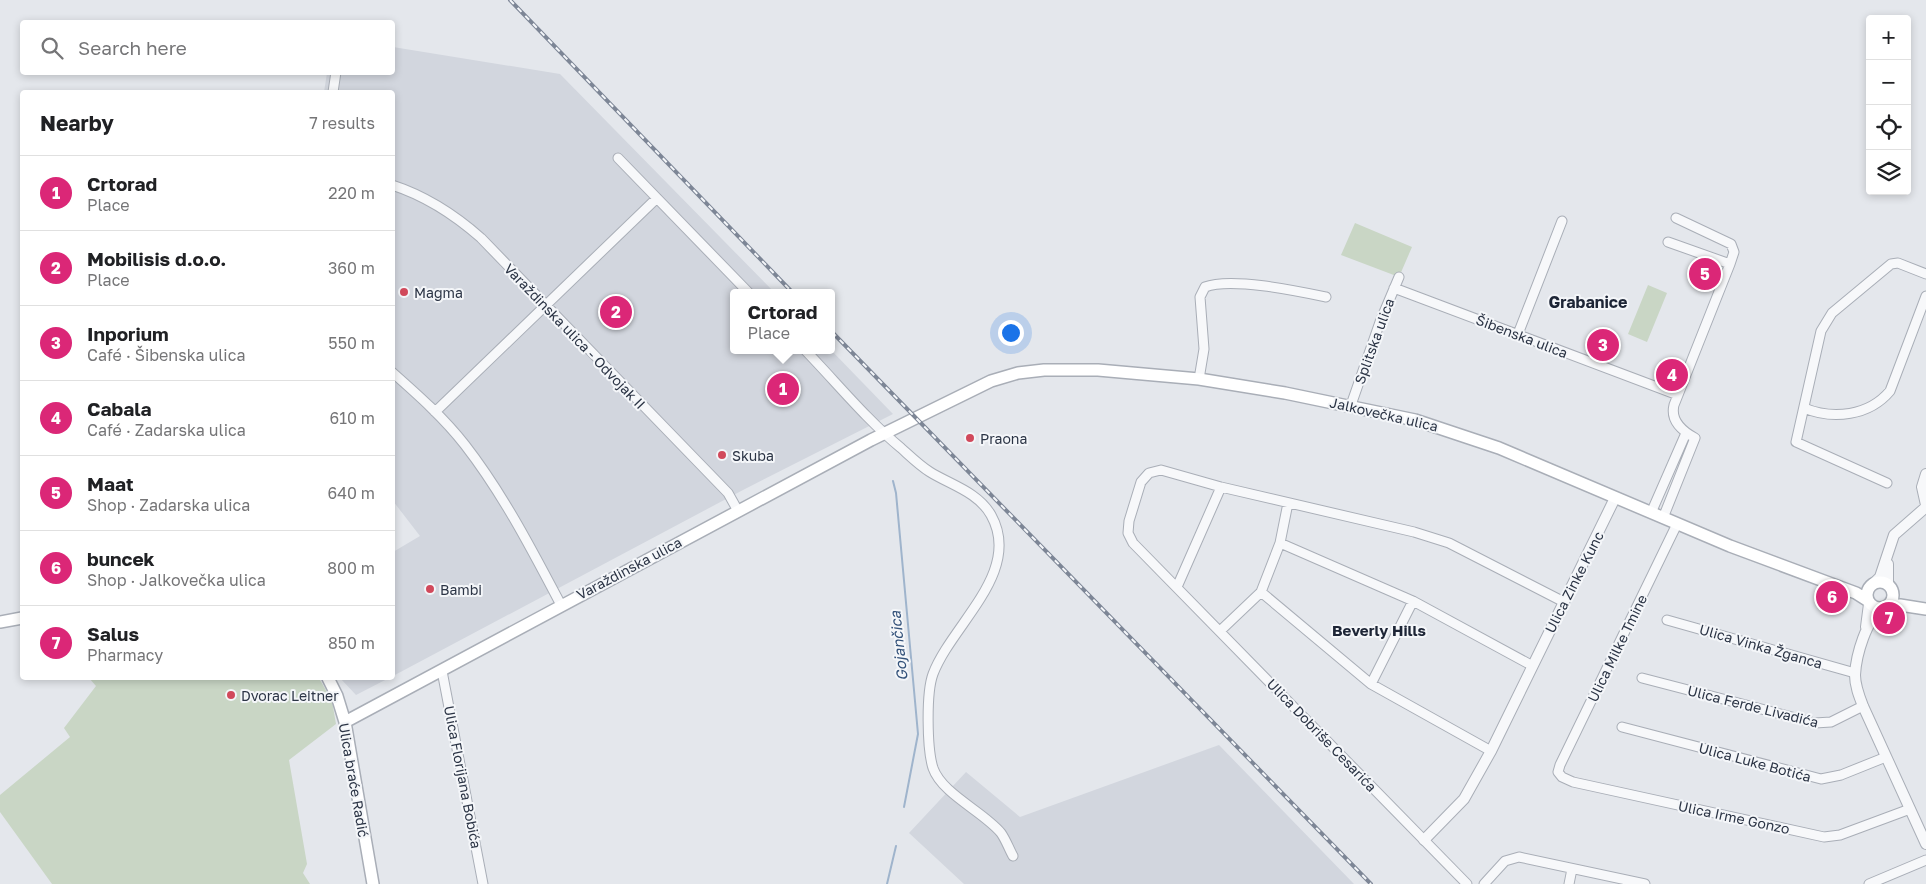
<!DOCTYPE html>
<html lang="en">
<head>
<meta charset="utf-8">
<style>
  body { margin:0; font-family:"Golos Text",sans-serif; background:#f2f2f2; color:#202124 }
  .controls { position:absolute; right:15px; top:15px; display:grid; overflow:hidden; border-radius:5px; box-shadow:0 2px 8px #0003 }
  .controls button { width:45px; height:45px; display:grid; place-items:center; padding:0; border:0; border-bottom:1px solid #e0e0e0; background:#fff; color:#202124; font:25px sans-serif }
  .you { position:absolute; left:1010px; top:332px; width:18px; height:18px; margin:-12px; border:4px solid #fff; border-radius:50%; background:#1a73e8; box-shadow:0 0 0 8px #1a73e833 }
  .badge { display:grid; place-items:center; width:32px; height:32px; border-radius:50%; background:#db2777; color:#fff; font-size:16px; font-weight:700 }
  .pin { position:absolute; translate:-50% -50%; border:2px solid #fff; box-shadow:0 1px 5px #0006 }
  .popup { position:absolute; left:730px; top:289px; width:105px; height:65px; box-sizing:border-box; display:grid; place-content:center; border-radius:5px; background:#fff; filter:drop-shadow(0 1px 4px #0005); font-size:16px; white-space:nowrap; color:#757577 }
  .popup b { font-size:19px; color:#202124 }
  .popup::after { content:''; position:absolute; left:50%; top:100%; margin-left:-10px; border:10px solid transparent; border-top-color:#fff }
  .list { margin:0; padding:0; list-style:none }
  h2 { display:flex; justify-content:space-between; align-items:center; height:65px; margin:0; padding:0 20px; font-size:21px }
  h2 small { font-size:16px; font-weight:400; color:#757577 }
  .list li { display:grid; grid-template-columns:32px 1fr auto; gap:15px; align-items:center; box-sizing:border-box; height:75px; padding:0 20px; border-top:1px solid #e0e0e0 }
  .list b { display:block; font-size:19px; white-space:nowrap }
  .list p { margin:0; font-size:16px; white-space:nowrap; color:#757577 }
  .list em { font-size:16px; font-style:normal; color:#757577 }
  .icon { flex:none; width:28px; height:28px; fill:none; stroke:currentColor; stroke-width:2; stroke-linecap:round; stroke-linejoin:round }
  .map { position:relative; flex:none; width:1926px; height:884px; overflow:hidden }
  .search { position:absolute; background:#fff; box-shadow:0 2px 8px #0003; left:20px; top:20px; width:375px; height:55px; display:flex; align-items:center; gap:12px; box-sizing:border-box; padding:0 18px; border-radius:5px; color:#757577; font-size:19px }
  .panel { position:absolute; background:#fff; box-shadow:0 2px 8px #0003; left:20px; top:90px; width:375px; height:590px; border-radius:5px }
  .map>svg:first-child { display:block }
</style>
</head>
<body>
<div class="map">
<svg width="1926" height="884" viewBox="0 0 1926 884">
  <rect width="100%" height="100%" fill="#e4e7ec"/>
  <path fill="#d2d6de" d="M 393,47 L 560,74 L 775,293 L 734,293 L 734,350 L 831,350 L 893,414 L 743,490 L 393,676 L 393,552 L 420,536 L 393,501 L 392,92 L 324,92 L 327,73 L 392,72 Z
    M 340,678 L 389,678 L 356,695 Z
    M 1219,745 L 1354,884 L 964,884 L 909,833 L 966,772 L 1020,817 Z"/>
  <path fill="#c9d6c5" d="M 1355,223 L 1412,247 L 1399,277 L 1341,255 Z
    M 1648,285 L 1667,293 L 1647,342 L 1628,334 Z
    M 89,678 L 319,678 L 332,701 L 336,724 L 289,760 L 307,864 L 303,873 L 310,884 L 52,884 L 0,812 L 0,795 L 70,737 L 64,728 L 96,686 Z"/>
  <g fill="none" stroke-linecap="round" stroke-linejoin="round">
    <path stroke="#9fb4cc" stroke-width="2" d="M 893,481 L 896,493 L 918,734 L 904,807
      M 887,884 L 896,846"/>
    <defs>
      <path id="minor" d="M 333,92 L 336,72
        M 618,158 L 749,293
        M 392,185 C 426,196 455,215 481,238 L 728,493 L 738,511
        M 1676,218 L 1731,244 L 1734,252 L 1730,264
        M 1394,288 L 1678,395
        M 1518,334 L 1562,221
        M 805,350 C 836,382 866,419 901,448 C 910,456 919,465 930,472 C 951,485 978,492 991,515 C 1023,572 952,624 933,674 C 926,693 927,749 933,768 C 942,794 984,812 1001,833 C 1006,840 1009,849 1013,856
        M 392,372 C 418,395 444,418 465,445 C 503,494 532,550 561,605
        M 1199,379 L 1204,349 L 1200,297 L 1205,287 C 1231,277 1297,291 1326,297
        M 1351,405 L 1380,322 L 1399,277
        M 1804,408 C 1833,420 1869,416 1890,391 L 1926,296
        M 435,412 L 657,198
        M 1887,483 L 1796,442 L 1821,331 L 1832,313 L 1891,264 L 1898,263 L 1926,274
        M 1651,513 L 1686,433
        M 1663,518 L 1695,438 C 1682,431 1670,421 1674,405 L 1730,264 L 1668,242
        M 1677,524 L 1560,765 L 1558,772 L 1562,777 L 1573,782 L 1824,837 L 1840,835 L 1910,809
        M 1280,543 L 1413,601 L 1531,665
        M 1177,587 L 1221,487
        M 1261,592 L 1371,684 L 1491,751
        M 1667,620 L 1855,673
        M 1220,631 L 1261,592 L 1280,543 L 1288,503
        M 442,671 L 483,884
        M 1642,678 L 1815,723 L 1831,722 L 1863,706
        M 1371,684 L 1413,601
        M 1622,727 L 1821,779 L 1841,775 L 1886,757
        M 1467,884 L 1133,543 L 1128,533 L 1129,521 L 1141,482 L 1149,473 L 1161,470 L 1221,487 L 1414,532 L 1449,543 L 1564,602
        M 1484,884 L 1505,861 L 1519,857 L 1645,884
        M 1569,884 L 1572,869
        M 1869,884 L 1926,860"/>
      <path id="tertiary" d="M 1926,474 L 1922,487 L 1926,505
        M 1888,564 L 1888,585
        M 1874,583 L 1880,577 L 1894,535 L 1926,507
        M 1884,608 C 1866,618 1856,656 1855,675 C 1855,686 1859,696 1863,706 L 1926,844
        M 1866,627 L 1869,604
        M 1424,840 L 1464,799 L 1491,751 L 1615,498"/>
      <path id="secondary" d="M1867 595a13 13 0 1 1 26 0a13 13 0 1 1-26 0Z
        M 1888,606 L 1900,605 L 1926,609
        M 0,622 L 22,618
        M 328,678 L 337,696 L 345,722 L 373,884
        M 345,722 L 871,440 L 991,381 L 1018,373 L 1044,370 L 1098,370 L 1199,379 L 1285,393 L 1415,420 L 1499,448 L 1730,546 L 1856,593 L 1867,600"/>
    </defs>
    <use href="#minor" stroke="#a9aeb7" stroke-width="11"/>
    <use href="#tertiary" stroke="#a9aeb7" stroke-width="12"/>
    <use href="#secondary" stroke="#a9aeb7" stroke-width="14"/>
    <use href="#minor" stroke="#f7f8fa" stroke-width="9"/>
    <use href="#tertiary" stroke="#f7f8fa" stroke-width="10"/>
    <use href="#secondary" stroke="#fff" stroke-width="11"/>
    <defs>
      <path id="rail" d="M 510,0 L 793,293
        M 832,332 L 1371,884"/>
    </defs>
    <use href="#rail" stroke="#7d8696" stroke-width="4"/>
    <use href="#rail" stroke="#f4f6f9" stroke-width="2" stroke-dasharray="5.5" stroke-linecap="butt"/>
  </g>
  <g fill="#d1495b" stroke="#f4f6f9" stroke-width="2">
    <circle cx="404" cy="292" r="5"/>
    <circle cx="970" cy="438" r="5"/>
    <circle cx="722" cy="455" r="5"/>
    <circle cx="430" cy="589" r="5"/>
    <circle cx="231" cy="695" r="5"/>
  </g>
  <g text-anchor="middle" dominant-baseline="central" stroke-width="4" stroke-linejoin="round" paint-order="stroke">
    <g font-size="14" fill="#2b3445" stroke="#f4f6f9" text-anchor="start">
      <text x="414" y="292">Magma</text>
      <text x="980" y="438">Praona</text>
      <text x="732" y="455">Skuba</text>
      <text x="440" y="589">Bambi</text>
      <text x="241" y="695">Dvorac Leitner</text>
    </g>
    <g font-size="14" fill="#2b3445" stroke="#f4f6f9">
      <text transform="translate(575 336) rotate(46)">Varaždinska ulica - Odvojak II</text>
      <text transform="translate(1522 336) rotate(21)">Šibenska ulica</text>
      <text transform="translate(1374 341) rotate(-70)">Splitska ulica</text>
      <text transform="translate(1384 414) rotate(13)">Jalkovečka ulica</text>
      <text transform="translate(629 568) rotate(-28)">Varaždinska ulica</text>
      <text transform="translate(1574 582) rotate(-63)">Ulica Zinke Kunc</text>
      <text transform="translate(1761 646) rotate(16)">Ulica Vinka Žganca</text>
      <text transform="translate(1617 648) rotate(-64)">Ulica Milke Tmine</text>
      <text transform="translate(1753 706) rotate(14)">Ulica Ferde Livadića</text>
      <text transform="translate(1322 735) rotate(46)">Ulica Dobriše Cesarića</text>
      <text transform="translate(1755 762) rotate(15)">Ulica Luke Botića</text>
      <text transform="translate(463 777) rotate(79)">Ulica Florijana Bobića</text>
      <text transform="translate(354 780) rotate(80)">Ulica braće Radić</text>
      <text transform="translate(1734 817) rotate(12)">Ulica Irme Gonzo</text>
    </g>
    <g font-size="15" font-weight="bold" fill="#1d2536" stroke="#f4f6f9">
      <text x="1379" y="630">Beverly Hills</text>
    </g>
    <g font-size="15" font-style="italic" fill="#34527a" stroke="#f4f6f9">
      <text transform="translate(898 646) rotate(-96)">Gojančica</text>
    </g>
    <g font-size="16" font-weight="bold" fill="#1d2536" stroke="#f4f6f9">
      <text x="1588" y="302">Grabanice</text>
    </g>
  </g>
</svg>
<div class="controls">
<button>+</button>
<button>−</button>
<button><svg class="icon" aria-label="locate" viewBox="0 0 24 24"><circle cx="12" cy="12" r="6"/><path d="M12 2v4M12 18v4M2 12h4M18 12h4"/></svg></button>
<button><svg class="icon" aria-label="layers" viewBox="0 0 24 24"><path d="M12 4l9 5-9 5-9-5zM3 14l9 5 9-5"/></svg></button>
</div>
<div class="you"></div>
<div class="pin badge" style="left:783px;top:389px">1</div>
<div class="popup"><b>Crtorad</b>Place</div>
<div class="pin badge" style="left:616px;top:312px">2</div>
<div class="pin badge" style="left:1603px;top:345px">3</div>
<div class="pin badge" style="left:1672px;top:375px">4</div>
<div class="pin badge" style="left:1705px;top:274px">5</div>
<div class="pin badge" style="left:1832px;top:597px">6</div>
<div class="pin badge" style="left:1889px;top:618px">7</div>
<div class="search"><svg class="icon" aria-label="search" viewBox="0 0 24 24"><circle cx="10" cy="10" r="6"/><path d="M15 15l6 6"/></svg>Search here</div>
<section class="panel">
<h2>Nearby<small>7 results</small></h2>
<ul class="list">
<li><span class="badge">1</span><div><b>Crtorad</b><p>Place</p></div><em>220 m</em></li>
<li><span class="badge">2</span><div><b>Mobilisis d.o.o.</b><p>Place</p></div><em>360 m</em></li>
<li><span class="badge">3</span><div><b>Inporium</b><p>Café · Šibenska ulica</p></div><em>550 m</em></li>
<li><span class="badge">4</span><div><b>Cabala</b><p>Café · Zadarska ulica</p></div><em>610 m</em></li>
<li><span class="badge">5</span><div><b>Maat</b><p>Shop · Zadarska ulica</p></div><em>640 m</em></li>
<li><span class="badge">6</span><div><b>buncek</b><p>Shop · Jalkovečka ulica</p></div><em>800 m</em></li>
<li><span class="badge">7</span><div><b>Salus</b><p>Pharmacy</p></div><em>850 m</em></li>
</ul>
</section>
</div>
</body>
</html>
